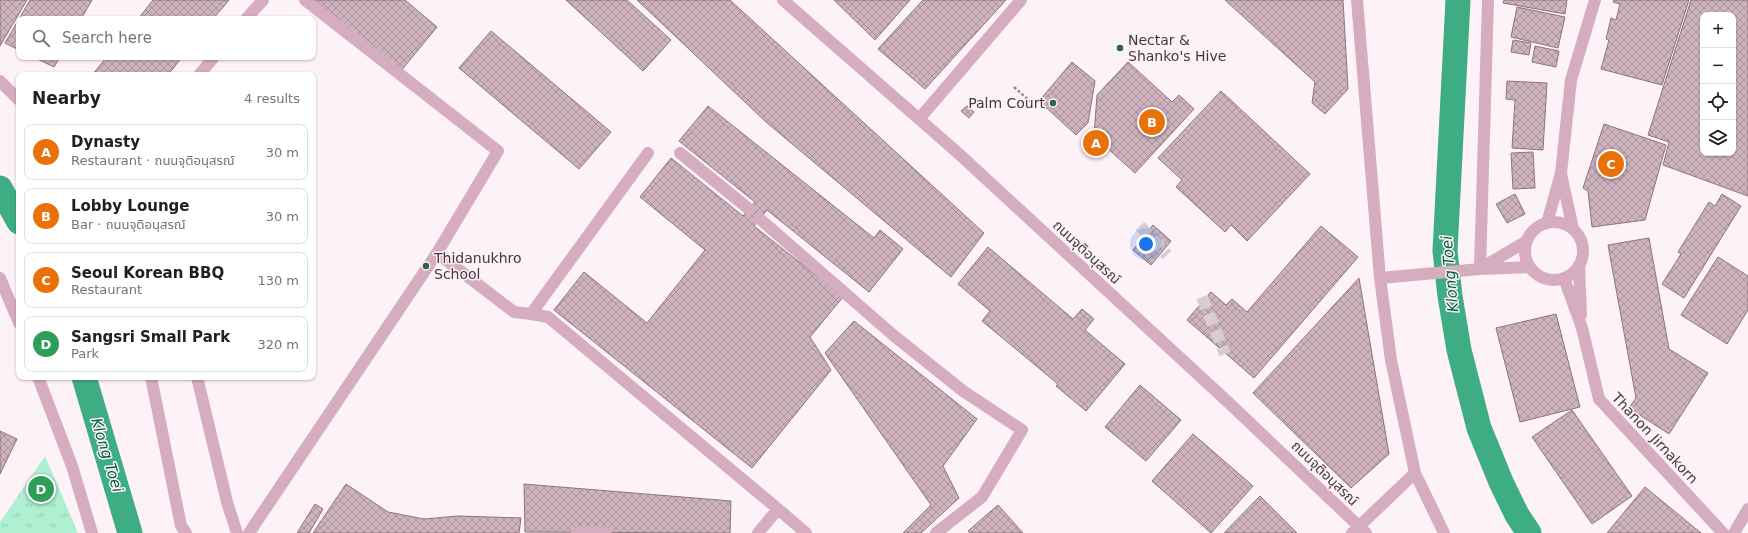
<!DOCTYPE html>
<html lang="en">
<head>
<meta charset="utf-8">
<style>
  body { margin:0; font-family:"DejaVu Sans","Noto Sans Thai",sans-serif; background:#f2f2f2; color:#202124 }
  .controls { position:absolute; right:12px; top:12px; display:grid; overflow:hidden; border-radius:8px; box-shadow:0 1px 3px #0004 }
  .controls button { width:36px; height:36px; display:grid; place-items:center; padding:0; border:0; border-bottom:1px solid #e0e0e0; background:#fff; color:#202124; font:20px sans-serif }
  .you { position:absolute; left:1146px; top:244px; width:14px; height:14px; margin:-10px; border:3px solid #fff; border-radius:50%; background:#1a73e8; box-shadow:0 0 0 6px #1a73e833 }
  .badge { display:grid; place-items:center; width:26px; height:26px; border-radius:50%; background:#db2777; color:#fff; font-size:13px; font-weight:700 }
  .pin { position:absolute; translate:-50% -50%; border:2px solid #fff; box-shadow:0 1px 4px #0006 }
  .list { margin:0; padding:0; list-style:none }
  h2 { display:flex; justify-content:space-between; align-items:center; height:52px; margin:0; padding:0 16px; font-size:17px }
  h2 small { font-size:13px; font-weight:400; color:#757577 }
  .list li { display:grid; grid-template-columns:26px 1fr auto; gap:12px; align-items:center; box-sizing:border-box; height:56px; margin:0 8px 8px; padding:0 8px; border:1px solid #e0e0e0; border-radius:8px }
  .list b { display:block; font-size:15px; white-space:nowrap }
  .list p { margin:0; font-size:13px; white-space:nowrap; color:#757577 }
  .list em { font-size:13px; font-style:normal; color:#757577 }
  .icon { flex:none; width:22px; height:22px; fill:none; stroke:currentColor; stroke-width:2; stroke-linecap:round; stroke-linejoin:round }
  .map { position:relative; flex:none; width:1748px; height:533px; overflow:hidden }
  .search { position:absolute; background:#fff; box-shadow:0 1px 3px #0004; left:16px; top:16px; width:300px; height:44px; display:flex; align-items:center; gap:10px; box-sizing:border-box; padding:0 14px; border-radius:8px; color:#757577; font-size:15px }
  .panel { position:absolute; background:#fff; box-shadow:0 1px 3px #0004; left:16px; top:72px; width:300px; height:308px; border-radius:8px }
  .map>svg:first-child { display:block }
</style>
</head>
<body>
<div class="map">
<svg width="1748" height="533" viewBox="0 0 1748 533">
  <defs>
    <pattern id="park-tufts" width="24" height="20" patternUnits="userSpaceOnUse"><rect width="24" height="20" fill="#b0f0d2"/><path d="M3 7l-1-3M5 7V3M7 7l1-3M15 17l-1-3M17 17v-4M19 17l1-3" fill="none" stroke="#99cfb5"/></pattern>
    <pattern id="building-cross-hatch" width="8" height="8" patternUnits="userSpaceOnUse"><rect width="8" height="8" fill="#ceb3be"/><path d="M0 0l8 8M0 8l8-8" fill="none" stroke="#a9939c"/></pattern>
  </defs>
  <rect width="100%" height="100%" fill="#fdf2f7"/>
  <path fill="url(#park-tufts)" d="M 45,456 L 78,533 L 0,533 L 0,522 Z"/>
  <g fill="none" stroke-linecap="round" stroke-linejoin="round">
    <path stroke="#3ead83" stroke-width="25" d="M 1458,0 L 1445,251 L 1450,296 L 1459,350 L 1479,428 L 1501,482 L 1517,515 L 1529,533
      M 0,188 L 19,222
      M 84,377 L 130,533"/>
  </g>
  <path fill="url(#building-cross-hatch)" stroke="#8d747e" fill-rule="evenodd" d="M 0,0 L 27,0 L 0,46 Z
    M 30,0 L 92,0 L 81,19 L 19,19 Z
    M 153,0 L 229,0 L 213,19 L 138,19 Z
    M 315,0 L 405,0 L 437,27 L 400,72 Z
    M 566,0 L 627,0 L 671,40 L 643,71 Z
    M 637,0 L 730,0 L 984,233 L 951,277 L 766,122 Z
    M 834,0 L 910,0 L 875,40 Z
    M 923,0 L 1006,0 L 925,89 L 878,49 Z
    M 1225,0 L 1343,0 L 1348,89 L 1325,114 L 1312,103 L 1315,82 Z
    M 1504,0 L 1567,0 L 1565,14 L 1503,3 Z
    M 1614,0 L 1689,0 L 1662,85 L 1601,69 L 1609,40 L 1606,39 L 1611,18 L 1616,20 L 1620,4 L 1613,2 Z
    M 1691,0 L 1748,0 L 1748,196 L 1663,165 L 1669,142 L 1648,135 ZM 1703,15 L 1733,15 L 1733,153 L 1703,153 Z
    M 1517,7 L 1565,17 L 1558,48 L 1511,37 Z
    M 19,19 L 19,50 L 5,43 Z
    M 491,31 L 611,132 L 579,169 L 459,68 Z
    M 1513,40 L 1531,43 L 1529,55 L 1511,52 Z
    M 1535,46 L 1559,51 L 1556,67 L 1532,62 Z
    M 33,57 L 60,57 L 54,67 Z
    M 107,57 L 182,57 L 168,75 L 92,75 Z
    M 1072,62 L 1095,81 L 1088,123 L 1076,135 L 1039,101 Z
    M 1128,62 L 1172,102 L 1179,95 L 1194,109 L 1135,173 L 1094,136 L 1097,95 Z
    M 1507,81 L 1547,83 L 1543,150 L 1512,148 L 1515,100 L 1506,99 Z
    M 1221,91 L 1310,174 L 1247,241 L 1231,225 L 1225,232 L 1176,187 L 1182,180 L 1158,158 Z
    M 708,106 L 874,238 L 880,230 L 903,249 L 869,292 L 767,210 L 754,226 L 843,297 L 810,337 L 831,370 L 752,468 L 554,310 L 584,272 L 647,323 L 705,250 L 640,197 L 671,158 L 743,216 L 755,202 L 679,141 Z
    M 967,106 L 974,112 L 969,118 L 961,111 Z
    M 1604,124 L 1666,145 L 1645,220 L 1592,227 L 1588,191 L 1583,188 Z
    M 1533,152 L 1535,188 L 1513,189 L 1511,153 Z
    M 1515,194 L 1525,214 L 1507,223 L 1496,204 Z
    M 1722,194 L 1741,206 L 1684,298 L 1662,284 L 1681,254 L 1678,252 L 1709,202 L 1715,206 Z
    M 1153,225 L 1171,241 L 1151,265 L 1133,250 Z
    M 1321,226 L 1358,257 L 1254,378 L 1187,320 L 1211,292 L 1226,305 L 1232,299 L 1247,312 Z
    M 1649,238 L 1669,349 L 1708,373 L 1669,434 L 1629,408 L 1636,398 L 1608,245 Z
    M 988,247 L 1073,319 L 1082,309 L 1094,319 L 1085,330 L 1125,364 L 1086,411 L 1056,386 L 1058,384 L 982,321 L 990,311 L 958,284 Z
    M 1718,257 L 1748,276 L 1748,310 L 1727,344 L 1681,315 Z
    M 1359,278 L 1389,454 L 1351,488 L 1253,393 Z
    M 1556,314 L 1580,407 L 1520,422 L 1496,328 Z
    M 854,321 L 977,419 L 943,466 L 959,498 L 921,533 L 903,533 L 931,505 L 825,353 Z
    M 1140,385 L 1181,420 L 1146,461 L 1105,427 Z
    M 1572,410 L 1632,496 L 1592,524 L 1532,437 Z
    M 0,431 L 17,439 L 0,474 Z
    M 1193,434 L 1253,486 L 1211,533 L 1152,481 Z
    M 346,484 L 388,512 L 424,519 L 458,516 L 521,518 L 519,533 L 313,533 Z
    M 524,484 L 731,501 L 730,533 L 525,532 Z
    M 1645,487 L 1701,533 L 1607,533 Z
    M 1260,496 L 1297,533 L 1224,533 Z
    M 315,504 L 323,509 L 309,533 L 297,533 Z
    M 998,505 L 1023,533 L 970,533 L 968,531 Z"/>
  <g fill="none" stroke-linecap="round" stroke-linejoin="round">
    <path stroke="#d8cdd2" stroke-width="12" stroke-dasharray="12 6" stroke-linecap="butt" d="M 1140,226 L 1167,255
      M 1202,297 L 1225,354"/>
    <path stroke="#988d92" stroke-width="2.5" stroke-dasharray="3 2" stroke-linecap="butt" d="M 1014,87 L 1032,103"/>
    <path stroke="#d6adbf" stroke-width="12" d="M 783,0 L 958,153 L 1229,403 L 1366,533
      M 1357,0 L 1380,278 L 1391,360 L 1415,473 L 1444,533
      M 246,19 L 263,0
      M 199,75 L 214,57
      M 0,81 L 19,100
      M 919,119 L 1021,0
      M 680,153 L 749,209
      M 1561,174 L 1573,229
      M 760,219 L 893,335 L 963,391 L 1022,430 L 982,497 L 936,533
      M1525 251a29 29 0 1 1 58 0a29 29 0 1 1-58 0Z
      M 1547,223 L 1561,173 L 1571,80 L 1595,0
      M 437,253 L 514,312 L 531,314 L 648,153
      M 1579,266 L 1581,315
      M 1481,268 L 1527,241
      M 1480,269 L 1488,0
      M 0,278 L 19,323
      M 1380,278 L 1480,269 L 1530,267
      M 1564,278 L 1582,328 L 1599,399 L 1723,533
      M 531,314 L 548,317 L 778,509 L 758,533
      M 38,377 L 72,466 L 92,533
      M 151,377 L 181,526 L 186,533
      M 197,377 L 227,502 L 237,533
      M 778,509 L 806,533
      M 249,533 L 437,253 L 498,151 L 305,0
      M 577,533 L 606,533
      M 1352,533 L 1415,473
      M 1734,533 L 1748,509"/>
  </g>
  <g fill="#2b654d" stroke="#fdf2f7" stroke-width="1.5">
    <circle cx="1120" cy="48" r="4"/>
    <circle cx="1053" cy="103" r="4"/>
    <circle cx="426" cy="266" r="4"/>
  </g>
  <g text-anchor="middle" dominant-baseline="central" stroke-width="3" stroke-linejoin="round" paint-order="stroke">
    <g font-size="14" fill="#43383d" stroke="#fdf2f7" text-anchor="start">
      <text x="1128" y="40">Nectar &amp;<tspan x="1128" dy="16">Shanko's Hive</tspan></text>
      <text x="1045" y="103" text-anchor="end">Palm Court</text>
      <text x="434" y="258">Thidanukhro<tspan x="434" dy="16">School</tspan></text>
    </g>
    <g font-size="14" fill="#43383d" stroke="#fdf2f7">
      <text transform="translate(1087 252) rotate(43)">ถนนจุติอนุสรณ์</text>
      <text transform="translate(1655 438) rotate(47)">Thanon Jirnakorn</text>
      <text transform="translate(1325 473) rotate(44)">ถนนจุติอนุสรณ์</text>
    </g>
    <g font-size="15" font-style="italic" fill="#005c40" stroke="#fdf2f7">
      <text transform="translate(1450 274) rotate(-95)">Klong Toei</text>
      <text transform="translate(107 455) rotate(73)">Klong Toei</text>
    </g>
  </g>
</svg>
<div class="controls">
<button>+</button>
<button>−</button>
<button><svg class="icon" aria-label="locate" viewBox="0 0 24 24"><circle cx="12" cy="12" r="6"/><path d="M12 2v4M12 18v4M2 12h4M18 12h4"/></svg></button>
<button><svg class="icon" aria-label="layers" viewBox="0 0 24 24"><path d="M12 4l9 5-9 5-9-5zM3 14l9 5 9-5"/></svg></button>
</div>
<div class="you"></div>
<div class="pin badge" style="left:1096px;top:143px;background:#e8710a">A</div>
<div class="pin badge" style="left:1152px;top:122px;background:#e8710a">B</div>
<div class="pin badge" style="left:1611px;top:164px;background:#e8710a">C</div>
<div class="pin badge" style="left:41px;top:489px;background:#2e9e5b">D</div>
<div class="search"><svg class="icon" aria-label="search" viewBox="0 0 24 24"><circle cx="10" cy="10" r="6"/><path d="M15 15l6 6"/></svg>Search here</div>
<section class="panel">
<h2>Nearby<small>4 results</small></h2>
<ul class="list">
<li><span class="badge" style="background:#e8710a">A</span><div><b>Dynasty</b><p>Restaurant · ถนนจุติอนุสรณ์</p></div><em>30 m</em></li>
<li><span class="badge" style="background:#e8710a">B</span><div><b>Lobby Lounge</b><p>Bar · ถนนจุติอนุสรณ์</p></div><em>30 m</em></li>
<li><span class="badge" style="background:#e8710a">C</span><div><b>Seoul Korean BBQ</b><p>Restaurant</p></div><em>130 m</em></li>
<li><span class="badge" style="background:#2e9e5b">D</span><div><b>Sangsri Small Park</b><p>Park</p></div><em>320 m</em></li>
</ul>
</section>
</div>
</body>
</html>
